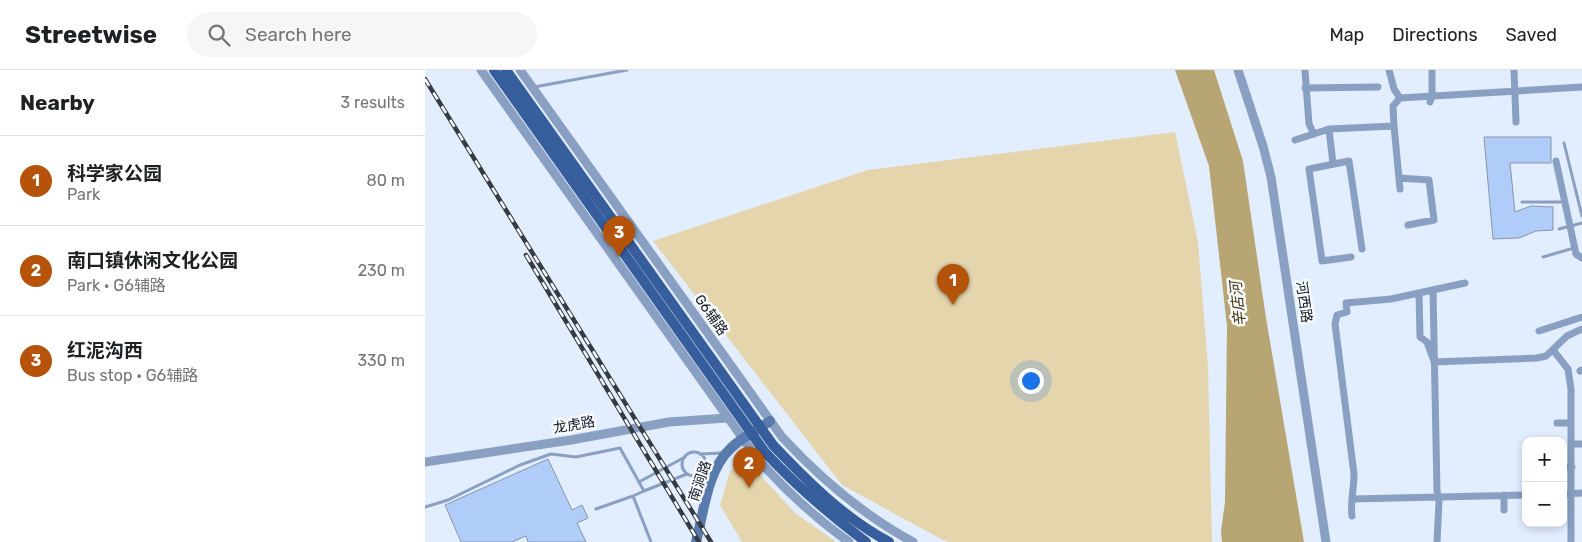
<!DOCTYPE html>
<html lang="en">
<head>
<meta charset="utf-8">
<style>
  body { margin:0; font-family:Rubik,"Noto Sans SC",sans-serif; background:#f6f6f6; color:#202124 }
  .controls { position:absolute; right:15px; bottom:15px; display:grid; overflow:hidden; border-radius:10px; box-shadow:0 2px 8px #0003 }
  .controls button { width:45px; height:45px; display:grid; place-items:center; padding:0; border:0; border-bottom:1px solid #e0e0e0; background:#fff; color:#202124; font:25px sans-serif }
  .you { position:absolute; left:605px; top:310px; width:18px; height:18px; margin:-12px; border:4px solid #fff; border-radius:50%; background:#1a73e8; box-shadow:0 0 0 8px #1a73e833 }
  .badge { display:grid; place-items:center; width:32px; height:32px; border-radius:50%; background:#b45309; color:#fff; font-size:16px; font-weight:700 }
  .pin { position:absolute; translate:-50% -41px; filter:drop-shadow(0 1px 2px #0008) }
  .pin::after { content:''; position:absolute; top:26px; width:18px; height:15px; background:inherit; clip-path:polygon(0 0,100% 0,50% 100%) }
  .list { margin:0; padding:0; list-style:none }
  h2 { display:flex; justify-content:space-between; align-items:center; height:65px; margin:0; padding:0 20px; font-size:21px }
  h2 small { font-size:16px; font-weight:400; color:#757577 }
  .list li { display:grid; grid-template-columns:32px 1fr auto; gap:15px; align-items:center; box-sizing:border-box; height:90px; padding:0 20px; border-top:1px solid #e0e0e0 }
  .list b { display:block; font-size:19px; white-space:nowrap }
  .list p { margin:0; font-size:16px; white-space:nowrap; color:#757577 }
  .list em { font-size:16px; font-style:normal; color:#757577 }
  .icon { flex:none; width:28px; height:28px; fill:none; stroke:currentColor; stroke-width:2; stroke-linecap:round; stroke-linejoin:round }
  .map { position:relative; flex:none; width:1157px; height:472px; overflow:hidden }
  header { display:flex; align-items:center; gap:30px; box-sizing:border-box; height:70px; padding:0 25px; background:#fff; border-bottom:1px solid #e0e0e0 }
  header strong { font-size:24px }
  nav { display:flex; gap:28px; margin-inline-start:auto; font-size:18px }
  .search { width:350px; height:45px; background:#f6f6f6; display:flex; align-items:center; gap:12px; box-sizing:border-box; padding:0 18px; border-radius:28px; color:#757577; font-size:19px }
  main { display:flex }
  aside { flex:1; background:#fff }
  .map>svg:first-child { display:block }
</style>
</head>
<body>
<header>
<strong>Streetwise</strong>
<div class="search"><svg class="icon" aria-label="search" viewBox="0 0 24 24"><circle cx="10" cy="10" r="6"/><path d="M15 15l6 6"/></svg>Search here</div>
<nav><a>Map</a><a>Directions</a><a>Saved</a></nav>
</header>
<main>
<aside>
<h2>Nearby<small>3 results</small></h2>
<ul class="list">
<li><span class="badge">1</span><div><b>科学家公园</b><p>Park</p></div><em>80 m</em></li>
<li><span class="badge">2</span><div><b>南口镇休闲文化公园</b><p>Park · G6辅路</p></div><em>230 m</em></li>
<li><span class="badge">3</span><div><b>红泥沟西</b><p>Bus stop · G6辅路</p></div><em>330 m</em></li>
</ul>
</aside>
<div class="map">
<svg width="1157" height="472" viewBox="0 0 1157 472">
  <rect width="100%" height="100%" fill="#e2edfe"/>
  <path fill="#e5d5ac" d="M 750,62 L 773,172 L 783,297 L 787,472 L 525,472 L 518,470 L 417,415 L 228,171 L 443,100 Z
    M 320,389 L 370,443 L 411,472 L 317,472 L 295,435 L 305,401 Z"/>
  <path fill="#b8a574" d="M 750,0 L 789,0 L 818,91 L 841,248 L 879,472 L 797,472 L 796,461 L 800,432 L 802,256 L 784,96 Z"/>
  <path fill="#b0ccf8" stroke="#8995a8" d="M 1059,67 L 1126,67 L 1126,93 L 1085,93 L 1090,142 L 1106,136 L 1128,137 L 1128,160 L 1111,161 L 1094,168 L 1068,169 Z
    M 123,389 L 147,440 L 157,435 L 163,448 L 152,453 L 161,472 L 103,472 L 101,466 L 87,472 L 36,472 L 20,435 Z"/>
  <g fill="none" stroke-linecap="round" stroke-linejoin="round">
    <path stroke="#89a0c3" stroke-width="3" d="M 109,17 L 202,0
      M 1139,73 L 1157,146
      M 1097,132 L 1139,132
      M 1134,159 L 1157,153
      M 1118,187 L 1149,178
      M257 394a12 12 0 1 1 24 0a12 12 0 1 1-24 0Z
      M 275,384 L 298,383
      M 214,412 L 260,387
      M 219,421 L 262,404
      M 0,437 L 23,430 L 95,395 L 126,384 L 151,387 L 195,378 L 219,421 L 208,426 L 226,472
      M 171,439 L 208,426"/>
    <path stroke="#89a0c3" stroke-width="7" d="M 964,0 L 969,19 L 975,28 L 1157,17
      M 1089,0 L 1091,52
      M 880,1 L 884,54 L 889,64
      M 880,18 L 953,17
      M 1005,32 L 1007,25 L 1007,0
      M 969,56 L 975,119
      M 904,59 L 908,94
      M 870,70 L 904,59 L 969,56 L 968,36 L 975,28
      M 1131,91 L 1151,184 L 1157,188
      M 974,108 L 1004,110 L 1009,150 L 983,155
      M 926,187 L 897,191 L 884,99 L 924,91 L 937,179
      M 1008,220 L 1012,421 L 1014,431 L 1012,472
      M 994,223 L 995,267 L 1002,272 L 1009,291
      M 1114,261 L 1157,247
      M 1128,280 L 1143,299 L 1146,319 L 1146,472
      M 1009,292 L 1112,288 L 1121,286 L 1142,266 L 1157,259
      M 1155,301 L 1157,300
      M 1132,353 L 1146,353
      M 1146,374 L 1157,374
      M 1138,397 L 1147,397
      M 1138,424 L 1157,423
      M 1079,425 L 1079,440
      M 928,429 L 1101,425
      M 927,446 C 925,433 929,419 929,404 L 910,254 L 912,245 L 922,242 L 921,233 L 966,229 L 1040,213"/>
    <path stroke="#89a0c3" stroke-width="9" d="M 56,0 L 331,387 C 359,419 389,447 424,472
      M 95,0 L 357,367 C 396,409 438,445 488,472
      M 813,0 L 838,76 L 846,107 L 901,472
      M 0,392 L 146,370 L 244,352 L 302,348"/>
    <path stroke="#597aad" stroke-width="10" d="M 271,472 C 279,442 282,400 306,378 C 317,367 333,360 345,351"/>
    <path stroke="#365e9c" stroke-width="10" d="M 69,0 L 339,381 C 370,415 404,444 441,472
      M 81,0 L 348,375 C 382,411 419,448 464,472"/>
    <defs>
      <path id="rail" d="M 0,9 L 286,472
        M 101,185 L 274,472"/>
    </defs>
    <use href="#rail" stroke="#353b43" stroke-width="4.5"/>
    <use href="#rail" stroke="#f7fafe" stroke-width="2.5" stroke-dasharray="8" stroke-linecap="butt"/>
  </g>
  <g text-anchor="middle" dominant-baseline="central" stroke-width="5" stroke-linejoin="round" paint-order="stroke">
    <g font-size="14" fill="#13181f" stroke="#f7fafe">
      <text transform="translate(879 232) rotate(82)">河西路</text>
      <text transform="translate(286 245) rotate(55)">G6辅路</text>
      <text transform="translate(149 355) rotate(-10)">龙虎路</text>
      <text transform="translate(275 411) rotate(-71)">南涧路</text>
    </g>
    <g font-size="15" font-style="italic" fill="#3f3107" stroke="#f7fafe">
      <text transform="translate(813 234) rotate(-96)">辛店河</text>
    </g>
  </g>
</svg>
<div class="controls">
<button>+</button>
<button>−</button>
</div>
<div class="you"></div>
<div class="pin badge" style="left:528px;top:235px">1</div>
<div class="pin badge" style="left:324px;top:418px">2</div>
<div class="pin badge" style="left:194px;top:187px">3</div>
</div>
</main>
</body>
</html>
